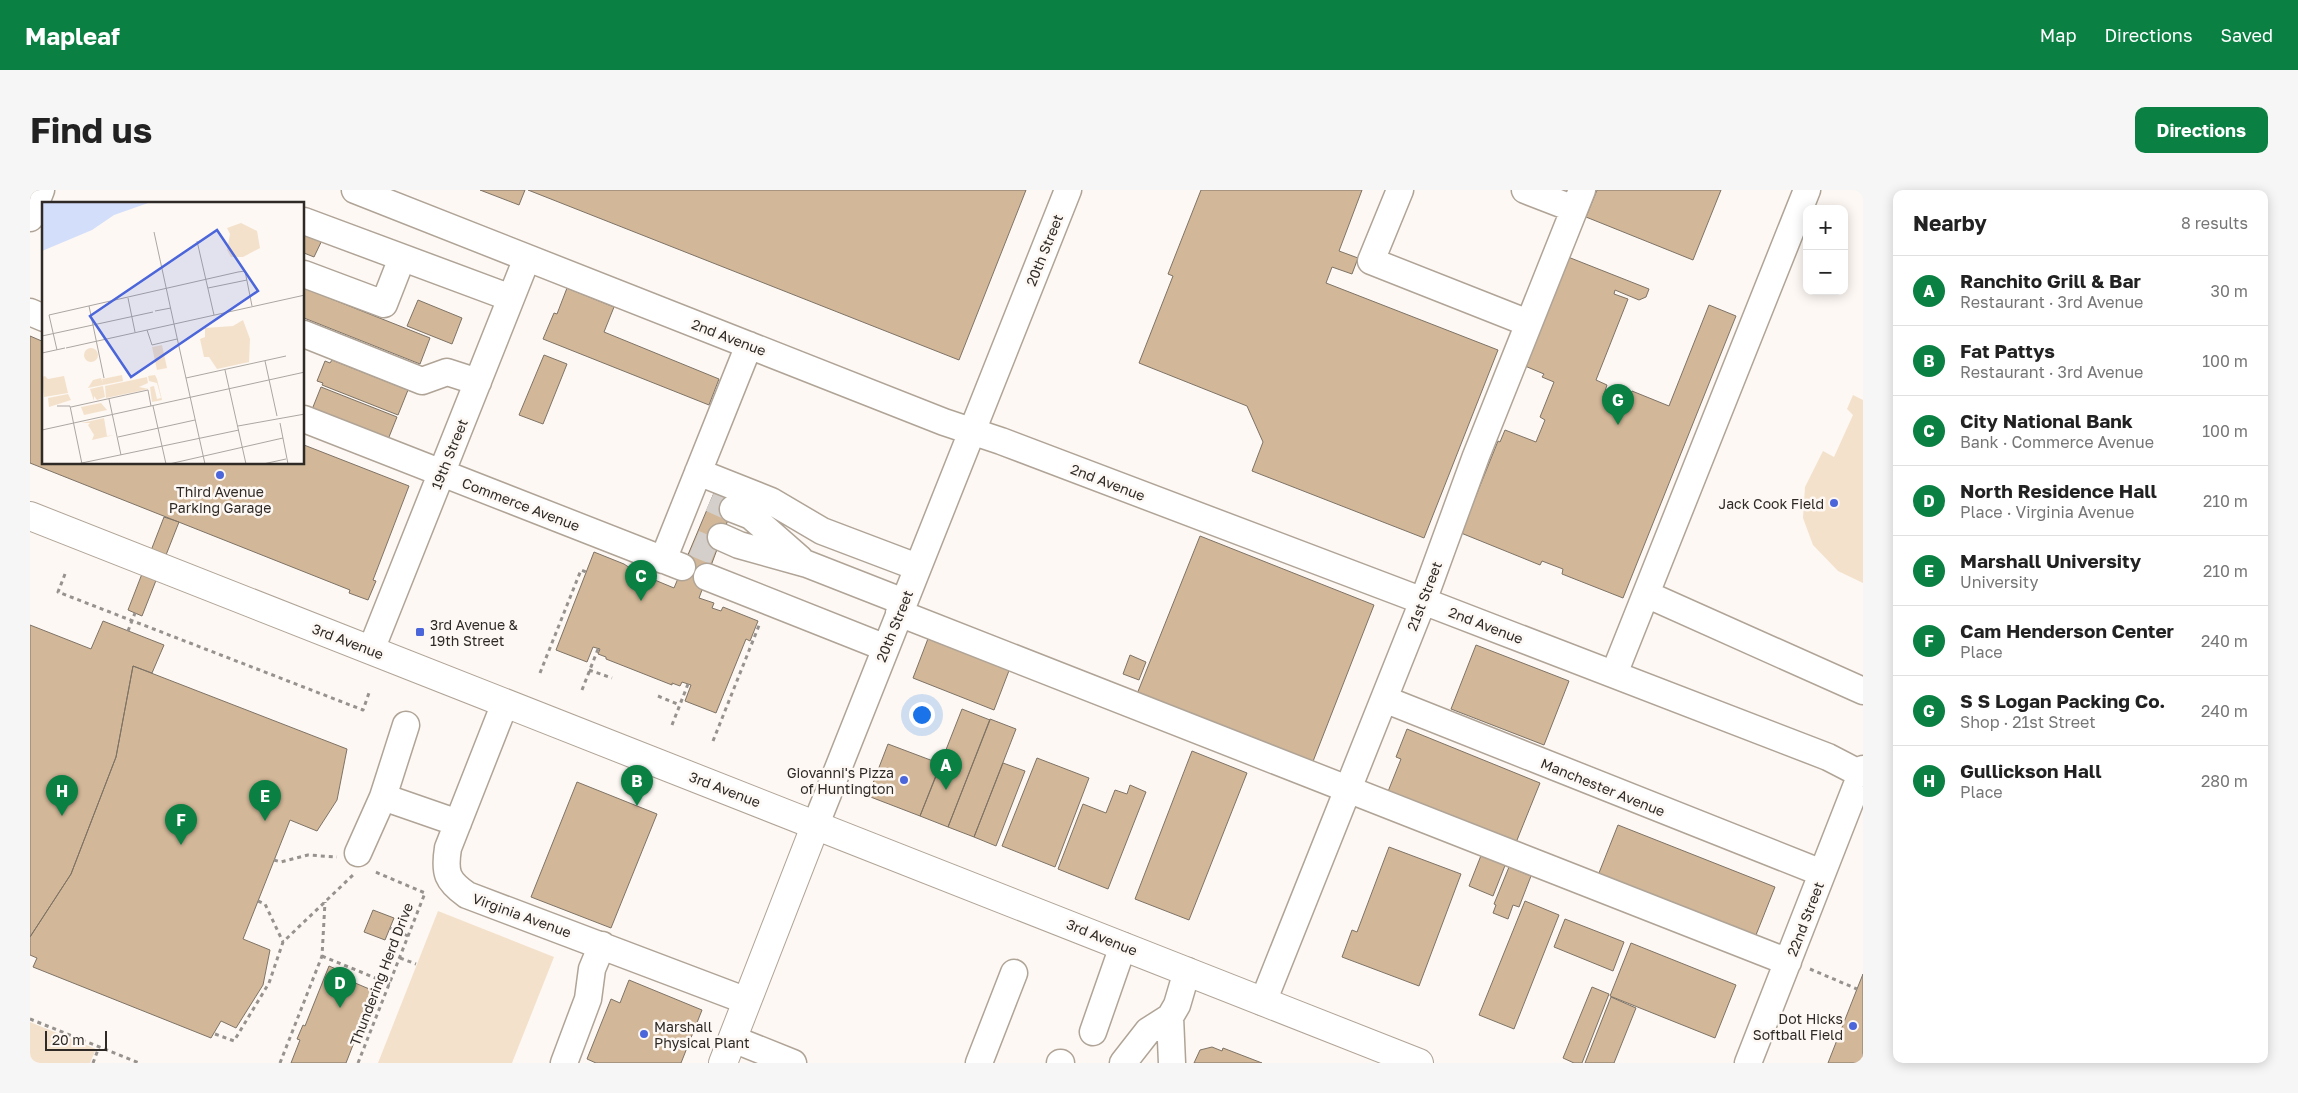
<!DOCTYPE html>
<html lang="en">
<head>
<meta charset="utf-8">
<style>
  body { margin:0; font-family:"Golos Text",sans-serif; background:#f6f6f6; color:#222 }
  .controls { position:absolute; right:15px; top:15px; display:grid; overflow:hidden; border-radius:10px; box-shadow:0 2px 12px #0003 }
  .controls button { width:45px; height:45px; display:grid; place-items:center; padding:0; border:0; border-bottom:1px solid #e0e0e0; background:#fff; color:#222; font:25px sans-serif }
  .scale { position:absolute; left:15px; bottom:12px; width:62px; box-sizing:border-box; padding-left:5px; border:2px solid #2f2a25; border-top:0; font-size:14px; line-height:18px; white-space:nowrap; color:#2f2a25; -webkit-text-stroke:4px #fdf8f3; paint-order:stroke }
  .you { position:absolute; left:891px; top:524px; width:18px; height:18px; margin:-12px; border:4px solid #fff; border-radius:50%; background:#1a73e8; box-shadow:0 0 0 8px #1a73e833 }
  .badge { display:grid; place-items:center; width:32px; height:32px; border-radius:50%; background:#0b8043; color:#fff; font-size:16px; font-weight:700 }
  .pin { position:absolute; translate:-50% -41px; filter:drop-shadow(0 1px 2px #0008) }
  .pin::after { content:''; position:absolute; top:26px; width:18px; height:15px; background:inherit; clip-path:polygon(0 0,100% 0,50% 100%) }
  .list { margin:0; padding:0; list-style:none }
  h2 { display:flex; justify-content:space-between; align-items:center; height:65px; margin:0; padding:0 20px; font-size:21px }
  h2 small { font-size:16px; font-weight:400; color:#767676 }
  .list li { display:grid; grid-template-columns:32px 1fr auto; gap:15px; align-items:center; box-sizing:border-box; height:70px; padding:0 20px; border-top:1px solid #e0e0e0 }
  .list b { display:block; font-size:19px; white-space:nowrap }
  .list p { margin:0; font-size:16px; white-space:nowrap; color:#767676 }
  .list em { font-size:16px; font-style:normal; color:#767676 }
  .map { position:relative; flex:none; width:1833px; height:873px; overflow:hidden; border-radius:10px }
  header { display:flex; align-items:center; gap:30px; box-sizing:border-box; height:70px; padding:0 25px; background:#0b8043; color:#fff }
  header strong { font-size:24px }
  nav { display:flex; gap:28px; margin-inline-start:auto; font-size:18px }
  .intro { display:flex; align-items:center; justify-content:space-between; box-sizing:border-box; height:120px; padding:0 30px }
  h1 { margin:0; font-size:35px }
  .button { padding:12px 22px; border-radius:10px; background:#0b8043; color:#fff; font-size:18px; font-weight:700 }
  main { display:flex; gap:30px; padding:0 30px }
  aside { flex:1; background:#fff; border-radius:10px; box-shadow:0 2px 12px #0003 }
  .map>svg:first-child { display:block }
</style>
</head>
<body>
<header>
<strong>Mapleaf</strong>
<nav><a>Map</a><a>Directions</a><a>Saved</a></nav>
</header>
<div class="intro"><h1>Find us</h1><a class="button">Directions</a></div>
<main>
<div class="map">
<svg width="1833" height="873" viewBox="0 0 1833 873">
  <rect width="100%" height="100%" fill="#fdf8f3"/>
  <path fill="#f4e1cb" d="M 1823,205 L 1833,210 L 1833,393 L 1808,381 L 1783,355 L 1773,328 L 1775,297 L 1793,261 L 1804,267 L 1823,225 L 1817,219 Z
    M 408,721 L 524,767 L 482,873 L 348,873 Z
    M 0,832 L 66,859 L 60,873 L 0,873 Z"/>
  <path fill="#d2b798" stroke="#7e7366" d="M 450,0 L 495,0 L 489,15 Z
    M 498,0 L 996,0 L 929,170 Z
    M 1171,0 L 1332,0 L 1309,61 L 1328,68 L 1322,84 L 1302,77 L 1296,93 L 1468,160 L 1394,348 L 1222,281 L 1233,252 L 1217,216 L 1109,173 L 1143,86 L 1138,84 Z
    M 1567,0 L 1691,0 L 1663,70 L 1556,27 Z
    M 274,37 L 294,46 L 284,67 L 274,63 Z
    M 1538,67 L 1619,99 L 1616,107 L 1609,110 L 1585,100 L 1584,104 L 1598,109 L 1566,190 L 1577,195 L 1573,207 L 1587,213 L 1590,204 L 1599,208 L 1602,201 L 1639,216 L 1679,115 L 1706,126 L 1593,408 L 1532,384 L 1533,379 L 1512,371 L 1510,375 L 1431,343 L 1468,251 L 1470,252 L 1475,240 L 1506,252 L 1515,230 L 1510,227 L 1524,192 L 1512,187 L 1514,184 L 1495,176 Z
    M 274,98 L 400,148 L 390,174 L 274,128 Z
    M 537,98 L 584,117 L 574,142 L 689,189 L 679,215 L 513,149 L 524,123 L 527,124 Z
    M 388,110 L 432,128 L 422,154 L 377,136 Z
    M 0,146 L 14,152 L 14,274 L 274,274 L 274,255 L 379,296 L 343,390 L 346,391 L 338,410 L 319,403 L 320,400 L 0,273 Z
    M 514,165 L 537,174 L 513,234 L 489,225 Z
    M 302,170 L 378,200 L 368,225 L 292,195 L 293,193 L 287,191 L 295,171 L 300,173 Z
    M 291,197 L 367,227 L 357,252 L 281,222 Z
    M 684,303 L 705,303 L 705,311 L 669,408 L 684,413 L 682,418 L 691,421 L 693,417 L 728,431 L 720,451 L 716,449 L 686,523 L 655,511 L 661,495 L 652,492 L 650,496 L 642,493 L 642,495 L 576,469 L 576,467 L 568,464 L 570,459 L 563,457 L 557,472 L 526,460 L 564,362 L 594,374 L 603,380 L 603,381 L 644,398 Z
    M 134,327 L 149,332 L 112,426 L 98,420 Z
    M 1170,346 L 1344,415 L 1282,574 L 1107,504 Z
    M 73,431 L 134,455 L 122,483 L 103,476 L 86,567 L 41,684 L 0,747 L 0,435 L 61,459 Z
    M 899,446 L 980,478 L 964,520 L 883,488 Z
    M 1446,455 L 1539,491 L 1514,555 L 1421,519 Z
    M 1100,465 L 1116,472 L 1109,490 L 1093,484 Z
    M 103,476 L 317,559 L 307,610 L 287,641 L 260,630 L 213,749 L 240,760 L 233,795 L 206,838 L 191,831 L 181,848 L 3,777 L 7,768 L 0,765 L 0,747 L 41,684 L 86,567 Z
    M 932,519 L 960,530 L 918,637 L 890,626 Z
    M 960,529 L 986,539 L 944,647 L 918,637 Z
    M 1377,539 L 1510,593 L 1485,655 L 1357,604 L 1371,569 L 1366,567 Z
    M 858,554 L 911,574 L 890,626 L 838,606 Z
    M 1162,561 L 1217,583 L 1159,730 L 1105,709 Z
    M 1007,568 L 1059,588 L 1025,677 L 972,656 Z
    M 973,573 L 995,581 L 966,656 L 944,647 Z
    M 547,592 L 627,624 L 581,738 L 501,707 Z
    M 1100,595 L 1116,602 L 1078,699 L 1028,679 L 1053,614 L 1076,623 L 1085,600 L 1097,604 Z
    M 1588,635 L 1745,697 L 1724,750 L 1567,688 Z
    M 1359,657 L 1431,684 L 1389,796 L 1312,767 L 1322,740 L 1327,742 Z
    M 1452,663 L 1476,673 L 1463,706 L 1439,696 Z
    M 1479,677 L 1501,686 L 1489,717 L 1483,715 L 1478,729 L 1463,723 L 1466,715 L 1464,714 Z
    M 1495,711 L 1529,725 L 1484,839 L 1449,825 Z
    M 343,720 L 364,728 L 355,750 L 334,742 Z
    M 1535,729 L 1594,752 L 1583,781 L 1524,757 Z
    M 1601,753 L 1706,795 L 1685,848 L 1580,806 Z
    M 299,776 L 320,785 L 318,790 L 344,801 L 316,873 L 261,873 L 270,850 L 267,849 L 273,835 L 275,836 Z
    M 1833,784 L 1833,873 L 1798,873 L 1827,799 Z
    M 599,790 L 672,820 L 651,873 L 566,873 L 557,869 L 581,809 L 590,813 Z
    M 1562,797 L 1579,804 L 1552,873 L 1544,873 L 1533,868 Z
    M 1581,807 L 1606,818 L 1584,873 L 1555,873 Z
    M 1182,857 L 1192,861 L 1193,858 L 1232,873 L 1164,873 L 1170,860 Z"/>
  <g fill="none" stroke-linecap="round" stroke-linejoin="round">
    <path stroke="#d4cfca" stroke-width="26" stroke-dasharray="26 13" stroke-linecap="butt" d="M 681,309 L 703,319
      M 664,353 L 685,362"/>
    <defs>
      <path id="minor" d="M 325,0 L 914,232 L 971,251 L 1393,411 L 1798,567 L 1831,584
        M 1370,0 L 1341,71 L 1498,133
        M 1495,0 L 1544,19
        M 0,28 L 11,0
        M 274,31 L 481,108
        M 274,84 L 354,114 L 372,68
        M 0,122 L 14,128
        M 274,144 L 392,191 L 417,182 L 448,192
        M 274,229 L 652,377
        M 668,282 L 741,311 L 792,341 L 887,377
        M 703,319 L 721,326 L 770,369
        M 691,347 L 709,355 L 777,374 L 874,412
        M 633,370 L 719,155
        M 677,387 L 856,458
        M 1616,404 L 1833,501
        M 869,423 L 1758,772
        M 341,460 L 497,68
        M 1584,484 L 1777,0
        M 1354,509 L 1792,683
        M 475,513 L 418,658 C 414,683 417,691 437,705 L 717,811
        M 376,535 L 353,607 L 428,633
        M 786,634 L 1038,0
        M 328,663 L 353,607
        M 1233,812 L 1393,411 L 1446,266 L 1552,0
        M 1140,827 L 1142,873
        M 1063,842 L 1093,756
        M 703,849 L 763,873
        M 534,873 L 558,809 L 562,779 L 572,755
        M 949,873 L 984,783
        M 1030,873 L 1031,873
        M 1093,873 L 1118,841 L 1140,827 L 1147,815 L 1157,781
        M 1718,873 L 1833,579"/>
      <path id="major" d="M 0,326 L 1389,873
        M 693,873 L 786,634"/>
    </defs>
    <use href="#minor" stroke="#b0a497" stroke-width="29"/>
    <use href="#major" stroke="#b0a497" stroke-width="30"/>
    <path stroke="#97928d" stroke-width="3" stroke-dasharray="4 4" stroke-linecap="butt" d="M 35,384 L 28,402 L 333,520 L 339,503
      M 98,441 L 105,423
      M 559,480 L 582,488
      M 510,483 L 551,380 L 556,382
      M 552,500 L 568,459
      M 628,506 L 650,515
      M 642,535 L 658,494
      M 683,551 L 730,433
      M 244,670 L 251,672 L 278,665 L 307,667
      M 228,711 L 235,714 L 253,752
      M 360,738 L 378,746
      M 292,766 L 360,794
      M 370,768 L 386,774
      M 1780,779 L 1827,799
      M 0,829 L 109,873
      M 185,844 L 204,851 L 239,793 L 253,752 L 323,685
      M 63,873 L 69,857
      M 250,873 L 292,766 L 295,712
      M 328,873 L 395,703 L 343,681"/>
    <use href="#minor" stroke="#fff" stroke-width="26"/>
    <use href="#major" stroke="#fff" stroke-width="28"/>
  </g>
  <g fill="#4b65da" stroke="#fdf8f3" stroke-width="2">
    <circle cx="190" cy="285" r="5"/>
    <circle cx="1804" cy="313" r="5"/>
    <rect x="385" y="437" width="10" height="10" rx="2.5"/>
    <circle cx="874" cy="590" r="5"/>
    <circle cx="1823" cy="836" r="5"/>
    <circle cx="614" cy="844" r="5"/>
  </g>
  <g text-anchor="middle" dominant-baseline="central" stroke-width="5" stroke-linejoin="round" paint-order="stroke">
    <g font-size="14" fill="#2f2a25" stroke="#fdf8f3">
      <text transform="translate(1014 60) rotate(-68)">20th Street</text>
      <text transform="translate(699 147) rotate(21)">2nd Avenue</text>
      <text transform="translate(419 264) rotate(-68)">19th Street</text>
      <text transform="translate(1078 292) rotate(21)">2nd Avenue</text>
      <text transform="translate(491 314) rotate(21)">Commerce Avenue</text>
      <text transform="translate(1394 406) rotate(-69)">21st Street</text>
      <text transform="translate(1456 435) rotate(21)">2nd Avenue</text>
      <text transform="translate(864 436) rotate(-68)">20th Street</text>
      <text transform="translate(318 451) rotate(21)">3rd Avenue</text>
      <text transform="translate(1573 597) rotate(22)">Manchester Avenue</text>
      <text transform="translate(695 599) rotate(21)">3rd Avenue</text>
      <text transform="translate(492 725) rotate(20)">Virginia Avenue</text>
      <text transform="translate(1775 729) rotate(-69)">22nd Street</text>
      <text transform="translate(1072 747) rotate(22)">3rd Avenue</text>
      <text transform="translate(351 784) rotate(-69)">Thundering Herd Drive</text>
    </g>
    <g font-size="14" fill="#2f2a25" stroke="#fdf8f3" text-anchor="end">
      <text x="190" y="301" text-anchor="middle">Third Avenue<tspan x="190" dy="16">Parking Garage</tspan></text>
      <text x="1794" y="313">Jack Cook Field</text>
      <text x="400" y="434" text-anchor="start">3rd Avenue &amp;<tspan x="400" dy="16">19th Street</tspan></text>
      <text x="864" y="582">Giovanni's Pizza<tspan x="864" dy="16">of Huntington</tspan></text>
      <text x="1813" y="828">Dot Hicks<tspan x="1813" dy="16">Softball Field</tspan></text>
      <text x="624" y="836" text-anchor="start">Marshall<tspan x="624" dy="16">Physical Plant</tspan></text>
    </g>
  </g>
  <g transform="translate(12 12)">
    <rect width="262" height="262" fill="#fdf8f3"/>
    <path d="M 199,21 L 215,29 L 218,46 L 201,55 L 189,55 L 185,48 L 188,32 L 185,26 ZM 201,118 L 208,137 L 207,160 L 175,167 L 167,155 L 162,155 L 158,137 L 163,135 L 163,126 L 191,124 ZM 120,143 L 125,166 L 115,168 L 110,145 ZM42 153a7 7 0 1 1 14 0a7 7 0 1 1-14 0ZM 80,173 L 81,179 L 46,186 L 51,178 L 59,176 L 61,181 L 60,177 ZM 113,173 L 115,177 L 120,198 L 110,200 L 108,185 L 112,184 L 115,197 L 119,196 L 115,181 L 107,179 L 106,174 ZM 3,174 L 6,177 L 22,174 L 26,191 L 2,195 L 0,175 ZM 105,175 L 106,181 L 97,185 L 107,187 L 64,196 L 63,184 ZM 61,184 L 63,195 L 55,198 L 52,194 L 52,199 L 48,187 ZM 26,192 L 29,198 L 7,205 L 6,196 ZM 59,201 L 65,208 L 42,213 L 39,205 ZM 62,216 L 65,234 L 72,233 L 50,238 L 52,233 L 46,223 L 48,221 L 40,221 Z" fill="#f4e1cb"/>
    <path d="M 0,0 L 109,0 L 72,13 L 50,28 L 0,49 Z" fill="#d3defb"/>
    <path fill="none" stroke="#aba6a1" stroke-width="1" d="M 112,30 L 132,122M 155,39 L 172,113M 166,86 L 205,78M 86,96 L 93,130M 47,104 L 62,176M 113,109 L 129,106M 132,122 L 163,262M 105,128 L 110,143 L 135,137M 0,134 L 111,110M 24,146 L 263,93M 15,148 L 7,113 L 196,70 L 203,69 L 210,104M 0,151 L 23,146M 223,159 L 235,214M 183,168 L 204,262M 144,176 L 244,154M 67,197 L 79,253M 15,204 L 28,204 L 40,262M 111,204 L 124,262M 29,205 L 106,188 L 109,204M 238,221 L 246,262M 196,224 L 263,212M 0,228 L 263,170M 76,235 L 153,218M 35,262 L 197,228M 127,262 L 241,236M 221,262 L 244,257"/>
    <path fill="#4b65da" fill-opacity="0.15" stroke="#4b65da" stroke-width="2.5" d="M 175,28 L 216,89 L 89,175 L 48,114 Z"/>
    <rect width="262" height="262" fill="none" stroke="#2f2a25" stroke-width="2.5"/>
  </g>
</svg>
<div class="controls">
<button>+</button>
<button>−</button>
</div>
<div class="scale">20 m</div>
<div class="you"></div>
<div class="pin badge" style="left:916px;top:600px">A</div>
<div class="pin badge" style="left:607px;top:616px">B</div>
<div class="pin badge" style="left:611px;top:411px">C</div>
<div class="pin badge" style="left:310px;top:818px">D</div>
<div class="pin badge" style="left:235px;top:631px">E</div>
<div class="pin badge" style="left:151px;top:655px">F</div>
<div class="pin badge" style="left:1588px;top:235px">G</div>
<div class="pin badge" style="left:32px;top:626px">H</div>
</div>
<aside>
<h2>Nearby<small>8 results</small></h2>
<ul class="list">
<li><span class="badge">A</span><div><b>Ranchito Grill &amp; Bar</b><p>Restaurant · 3rd Avenue</p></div><em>30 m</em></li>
<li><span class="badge">B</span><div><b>Fat Pattys</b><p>Restaurant · 3rd Avenue</p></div><em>100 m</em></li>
<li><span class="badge">C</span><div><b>City National Bank</b><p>Bank · Commerce Avenue</p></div><em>100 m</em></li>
<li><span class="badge">D</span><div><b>North Residence Hall</b><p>Place · Virginia Avenue</p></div><em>210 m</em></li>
<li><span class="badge">E</span><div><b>Marshall University</b><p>University</p></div><em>210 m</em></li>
<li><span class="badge">F</span><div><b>Cam Henderson Center</b><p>Place</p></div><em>240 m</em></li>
<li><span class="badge">G</span><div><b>S S Logan Packing Co.</b><p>Shop · 21st Street</p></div><em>240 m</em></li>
<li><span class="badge">H</span><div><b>Gullickson Hall</b><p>Place</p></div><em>280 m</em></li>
</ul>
</aside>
</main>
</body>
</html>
